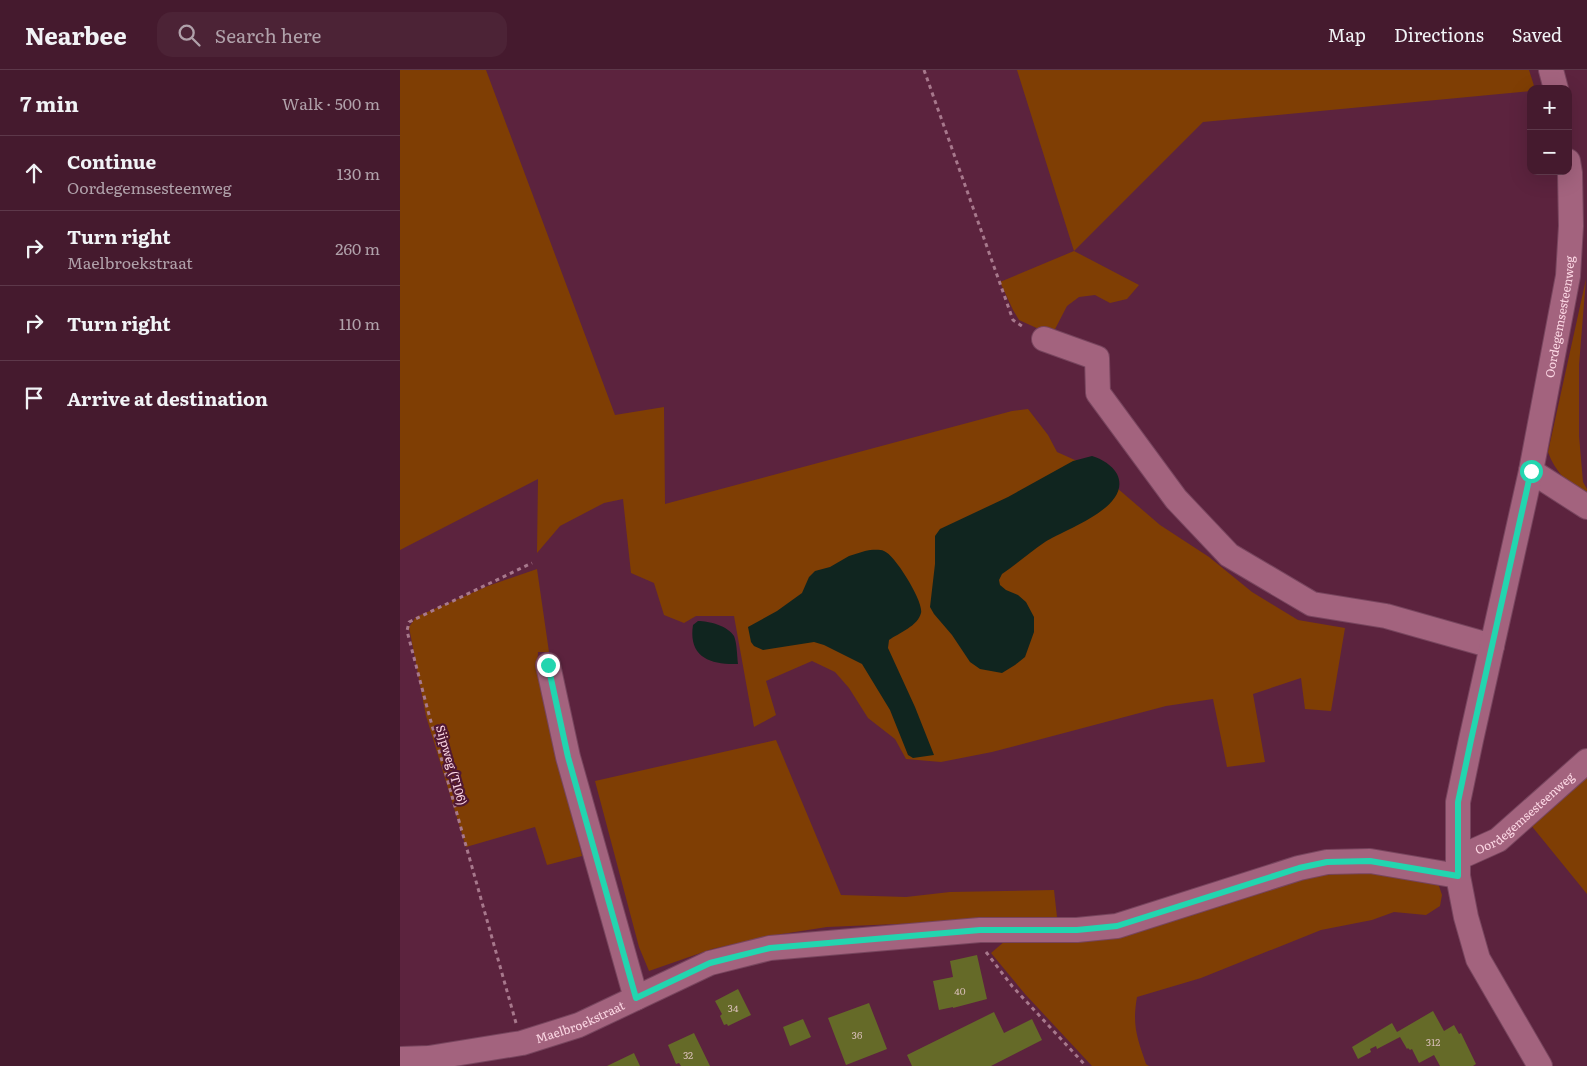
<!DOCTYPE html>
<html lang="en">
<head>
<meta charset="utf-8">
<style>
  body { margin:0; font-family:Literata,serif; background:#4c2336; color:#f1f3f6 }
  .controls { position:absolute; right:15px; top:15px; display:grid; overflow:hidden; border-radius:10px; box-shadow:0 5px 20px #0002 }
  .controls button { width:45px; height:45px; display:grid; place-items:center; padding:0; border:0; border-bottom:1px solid #5d384a; background:#451a2e; color:#f1f3f6; font:25px sans-serif }
  .stop { position:absolute; width:15px; height:15px; margin:-11px; border:4px solid #22d5af; border-radius:50%; background:#fff }
  .stop.end { background:#22d5af; border-color:#fff; box-shadow:0 1px 5px #0008 }
  .list { margin:0; padding:0; list-style:none }
  h2 { display:flex; justify-content:space-between; align-items:center; height:65px; margin:0; padding:0 20px; font-size:21px }
  h2 small { font-size:16px; font-weight:400; color:#b0a1aa }
  .list li { display:grid; grid-template-columns:32px 1fr auto; gap:15px; align-items:center; box-sizing:border-box; height:75px; padding:0 20px; border-top:1px solid #5d384a }
  .list b { display:block; font-size:19px; white-space:nowrap }
  .list p { margin:0; font-size:16px; white-space:nowrap; color:#b0a1aa }
  .list em { font-size:16px; font-style:normal; color:#b0a1aa }
  .icon { flex:none; width:28px; height:28px; fill:none; stroke:currentColor; stroke-width:2; stroke-linecap:round; stroke-linejoin:round }
  .map { position:relative; flex:none; width:1187px; height:996px; overflow:hidden }
  header { display:flex; align-items:center; gap:30px; box-sizing:border-box; height:70px; padding:0 25px; background:#451a2e; border-bottom:1px solid #5d384a }
  header strong { font-size:24px }
  nav { display:flex; gap:28px; margin-inline-start:auto; font-size:18px }
  .search { width:350px; height:45px; background:#4c2336; display:flex; align-items:center; gap:12px; box-sizing:border-box; padding:0 18px; border-radius:15px; color:#b0a1aa; font-size:19px }
  main { display:flex }
  aside { flex:1; background:#451a2e }
  .map>svg:first-child { display:block }
</style>
</head>
<body>
<header>
<strong>Nearbee</strong>
<div class="search"><svg class="icon" aria-label="search" viewBox="0 0 24 24"><circle cx="10" cy="10" r="6"/><path d="M15 15l6 6"/></svg>Search here</div>
<nav><a>Map</a><a>Directions</a><a>Saved</a></nav>
</header>
<main>
<aside>
<h2>7 min<small>Walk · 500 m</small></h2>
<ul class="list">
<li><svg class="icon" aria-label="ahead" viewBox="0 0 24 24"><path d="M12 20V5M6 11l6-6 6 6"/></svg><div><b>Continue</b><p>Oordegemsesteenweg</p></div><em>130 m</em></li>
<li><svg class="icon" aria-label="right" viewBox="0 0 24 24"><path d="M7 20v-9h11M14 6l5 5-5 5"/></svg><div><b>Turn right</b><p>Maelbroekstraat</p></div><em>260 m</em></li>
<li><svg class="icon" aria-label="right" viewBox="0 0 24 24"><path d="M7 20v-9h11M14 6l5 5-5 5"/></svg><div><b>Turn right</b></div><em>110 m</em></li>
<li><svg class="icon" aria-label="arrive" viewBox="0 0 24 24"><path d="M6 21V4h12l-3 4 3 4H6"/></svg><div><b>Arrive at destination</b></div></li>
</ul>
</aside>
<div class="map">
<svg width="1187" height="996" viewBox="0 0 1187 996">
  <rect width="100%" height="100%" fill="#5c233e"/>
  <path fill="#7f3e04" d="M 0,0 L 86,0 L 215,345 L 264,337 L 265,434 L 612,341 L 628,339 L 648,365 L 657,382 L 695,399 L 760,455 L 809,487 L 852,522 L 898,550 L 945,558 L 931,641 L 905,639 L 901,608 L 853,624 L 865,692 L 827,697 L 813,629 L 766,636 L 592,682 L 541,692 L 506,689 L 495,669 L 468,648 L 449,618 L 435,602 L 412,591 L 366,611 L 376,645 L 354,657 L 334,546 L 296,546 L 284,553 L 264,545 L 254,513 L 231,503 L 223,429 L 204,433 L 160,456 L 137,483 L 138,409 L 0,480 Z
    M 617,0 L 1129,0 L 1135,19 L 1131,19 L 1131,21 L 803,52 L 674,181 L 739,215 L 727,229 L 710,233 L 695,225 L 679,227 L 667,236 L 652,265 L 619,250 L 613,240 L 600,212 L 674,181 Z
    M 1186,209 L 1179,295 L 1179,366 L 1183,412 L 1187,419 L 1187,426 C 1169,415 1155,402 1148,382 Z
    M 137,499 L 149,582 L 138,582 L 137,599 L 182,786 L 147,795 L 135,757 L 66,777 L 26,646 L 9,557 L 16,547 L 88,516 Z
    M 376,670 L 441,825 L 506,827 L 550,822 L 654,820 L 657,847 L 427,857 L 369,866 L 312,879 L 249,901 L 239,877 L 195,711 Z
    M 1187,707 L 1187,824 L 1130,754 Z
    M 970,798 L 1038,813 L 1042,825 L 1040,836 L 1026,845 L 994,842 L 972,850 L 921,860 L 801,908 L 737,927 C 732,955 737,968 746,994 L 749,996 L 692,996 L 625,924 L 591,883 L 612,865 L 686,871 L 895,806 Z"/>
  <path fill="#10251f" d="M 692,386 C 702,389 712,395 717,404 C 733,437 665,459 645,472 C 630,482 617,494 602,504 L 599,510 L 600,515 L 606,520 L 618,525 L 626,532 L 634,547 L 634,562 L 625,587 L 615,595 L 602,603 L 580,599 L 570,592 L 552,565 L 534,544 L 530,537 L 535,494 L 535,466 L 540,459 L 608,427 L 673,391 Z
    M 465,481 C 470,480 479,479 484,481 C 495,485 524,532 521,543 C 518,556 499,563 489,570 L 488,578 L 515,637 L 534,685 L 513,688 L 508,685 L 490,640 L 462,594 L 424,575 L 414,572 L 363,580 L 354,576 L 351,572 L 348,557 L 377,541 L 402,523 L 409,507 L 415,501 L 430,497 L 449,486 Z
    M 298,551 C 309,551 328,556 334,566 C 337,573 337,586 338,594 C 310,595 288,587 293,555 Z"/>
  <path fill="#656a28" d="M 577,885 L 587,929 L 553,938 L 553,937 L 539,940 L 533,911 L 553,907 L 550,891 Z
    M 338,919 L 351,945 L 328,956 L 327,954 L 324,955 L 320,946 L 322,944 L 315,931 Z
    M 469,933 L 487,979 L 446,995 L 428,948 Z
    M 1033,941 L 1044,961 L 1054,955 L 1059,964 L 1061,963 L 1076,994 L 1073,996 L 1040,996 L 1034,985 L 1019,993 L 1012,979 L 1010,980 L 1008,978 L 1007,979 L 1000,967 L 977,979 L 976,976 L 970,979 L 971,982 L 958,989 L 952,977 L 992,953 L 997,962 Z
    M 594,942 L 604,963 L 632,949 L 642,970 L 591,996 L 512,996 L 507,985 Z
    M 403,949 L 411,967 L 390,976 L 383,957 Z
    M 294,963 L 310,996 L 281,996 L 279,993 L 276,994 L 268,975 Z
    M 234,983 L 240,996 L 207,996 Z"/>
  <g fill="none" stroke-linecap="round" stroke-linejoin="round">
    <defs>
      <g id="minor">
        <path d="M 1151,0 L 1156,19"/>
        <path d="M 644,269 L 697,288 L 698,323 L 776,429 L 829,485 L 912,534 L 986,546 L 1092,576"/>
        <path d="M 1131,401 L 1187,437"/>
        <path d="M 148,595 L 168,687 L 236,928"/>
        <path id="s1" d="M 1058,788 L 1098,770 L 1187,691"/>
        <path id="s2" d="M 0,989 L 29,988 L 122,973 L 179,955 L 310,893 L 370,878 L 580,860 L 677,860 L 717,856 L 899,798 L 927,792 L 970,791 L 1058,806"/>
        <path id="s3" d="M 1140,996 L 1078,889 L 1066,847 L 1058,806 L 1058,732 L 1071,670 L 1131,401 L 1168,206 L 1171,156 L 1170,103 L 1168,91"/>
      </g>
    </defs>
    <use href="#minor" stroke="#78455e" stroke-width="26"/>
    <path stroke="#a7788c" stroke-width="3" stroke-dasharray="4 4" stroke-linecap="butt" d="M 524,0 L 613,250 L 625,258
      M 586,882 L 612,916 L 686,996
      M 116,953 L 28,641 L 7,561 L 9,552 L 132,493"/>
    <use href="#minor" stroke="#a3637e" stroke-width="24"/>
  </g>
  <g fill="none" stroke-linecap="round" stroke-linejoin="round">
    <path stroke="#22d5af" stroke-width="6" d="M 148,595 L 168,687 L 236,928 L 310,893 L 370,878 L 580,860 L 677,860 L 717,856 L 899,798 L 927,792 L 970,791 L 1058,806 L 1058,732 L 1071,670 L 1131,401"/>
  </g>
  <g text-anchor="middle" dominant-baseline="central" stroke-width="4.5" stroke-linejoin="round" paint-order="stroke">
    <g font-size="10" fill="#d6bcb5">
      <text x="560" y="920">40</text>
      <text x="333" y="937">34</text>
      <text x="457" y="964">36</text>
      <text x="1033" y="971">312</text>
      <text x="288" y="984">32</text>
    </g>
    <g font-size="12" fill="#fcd7e4" stroke="#501833">
      <text stroke="none"><textPath href="#s3" startOffset="779">Oordegemsesteenweg</textPath></text>
      <text transform="translate(52 695) rotate(74)">Sijpweg (T106)</text>
      <text stroke="none"><textPath href="#s1" startOffset="81">Oordegemsesteenweg</textPath></text>
      <text stroke="none"><textPath href="#s2" startOffset="185">Maelbroekstraat</textPath></text>
    </g>
  </g>
</svg>
<div class="controls">
<button>+</button>
<button>−</button>
</div>
<div class="stop" style="left:1131px;top:401px"></div>
<div class="stop end" style="left:148px;top:595px"></div>
</div>
</main>
</body>
</html>
